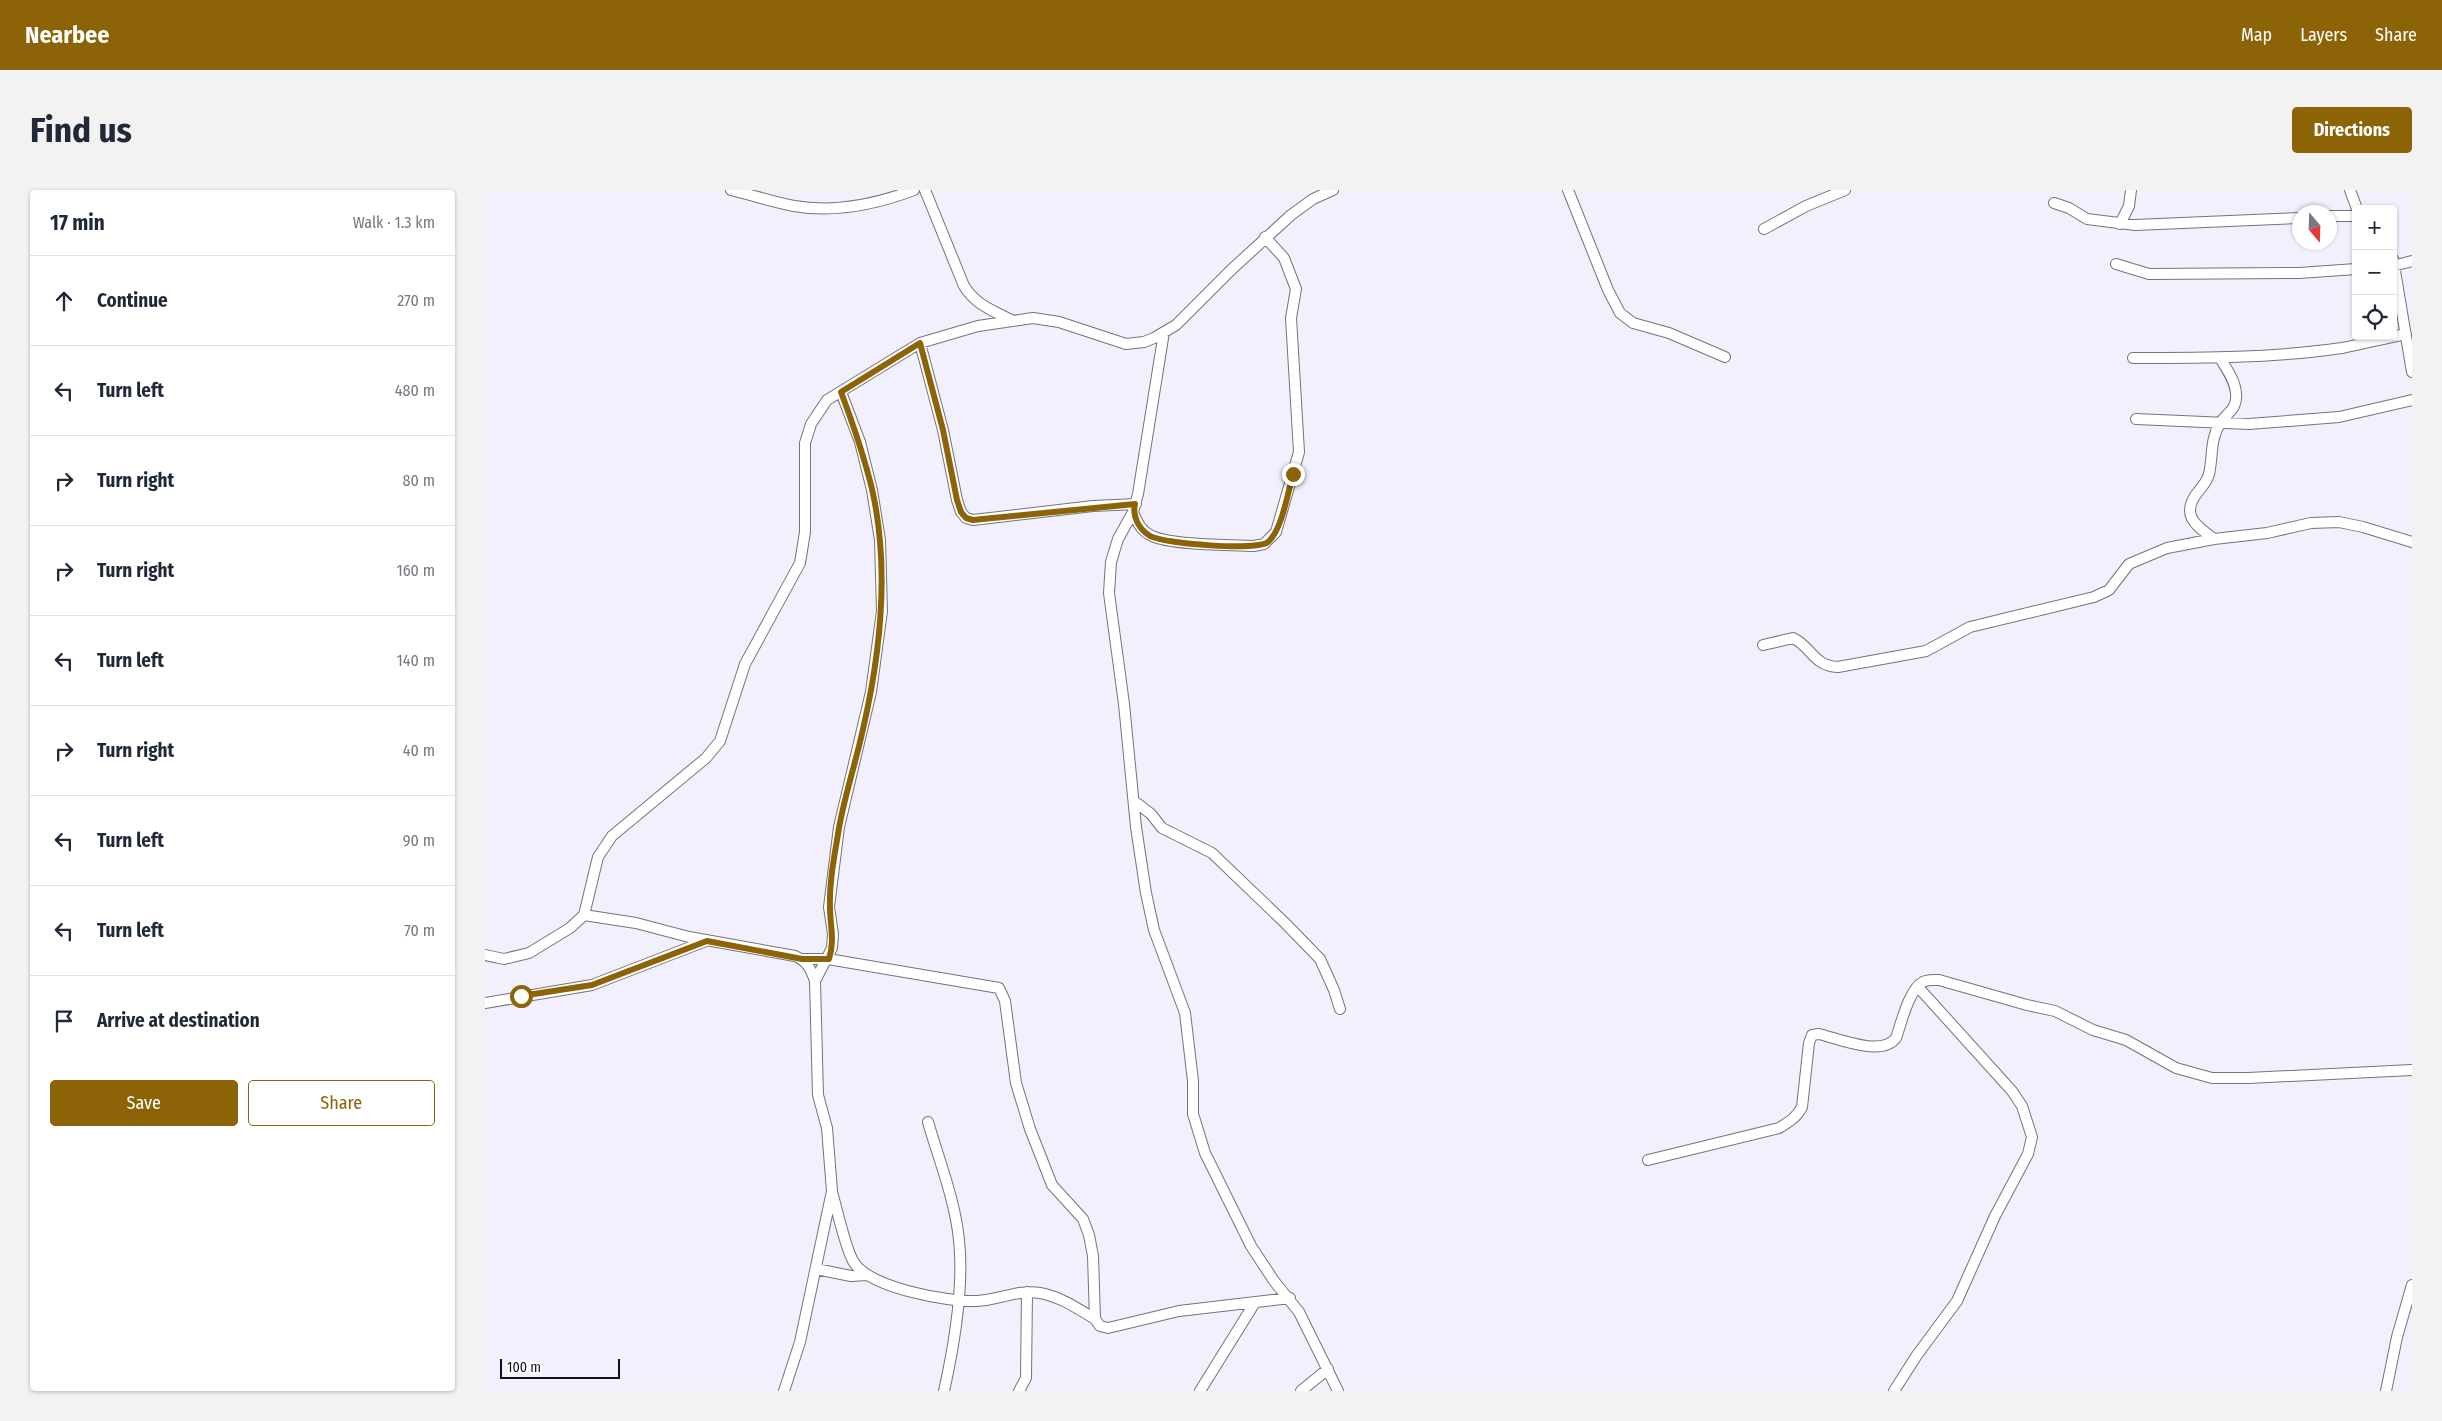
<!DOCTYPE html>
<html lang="en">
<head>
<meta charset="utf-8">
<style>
  body { margin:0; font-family:"Fira Sans Condensed",sans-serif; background:#f2f2f3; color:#1f2937 }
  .controls { position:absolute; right:15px; top:15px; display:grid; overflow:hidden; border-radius:5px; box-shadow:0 1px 4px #0004 }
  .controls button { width:45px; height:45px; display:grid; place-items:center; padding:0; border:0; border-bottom:1px solid #e0e1e3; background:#fff; color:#1f2937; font:25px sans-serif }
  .compass { position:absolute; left:1807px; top:15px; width:45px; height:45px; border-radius:50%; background:#fff; box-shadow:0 1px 4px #0004; rotate:161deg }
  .scale { position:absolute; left:15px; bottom:12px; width:120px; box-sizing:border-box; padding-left:5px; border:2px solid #111115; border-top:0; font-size:14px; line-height:18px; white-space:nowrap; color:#111115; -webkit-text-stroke:4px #fff; paint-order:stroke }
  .stop { position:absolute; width:15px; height:15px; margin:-11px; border:4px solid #8d6307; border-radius:50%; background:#fff }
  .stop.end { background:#8d6307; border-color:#fff; box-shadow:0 1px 5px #0008 }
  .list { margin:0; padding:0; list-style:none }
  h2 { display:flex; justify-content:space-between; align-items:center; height:65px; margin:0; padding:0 20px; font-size:21px }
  h2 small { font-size:16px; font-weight:400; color:#747a83 }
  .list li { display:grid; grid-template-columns:32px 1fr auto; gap:15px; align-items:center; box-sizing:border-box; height:90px; padding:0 20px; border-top:1px solid #e0e1e3 }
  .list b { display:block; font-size:19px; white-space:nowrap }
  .list em { font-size:16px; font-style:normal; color:#747a83 }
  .actions { display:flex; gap:10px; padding:15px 20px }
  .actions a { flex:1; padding:11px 0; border:1px solid #8d6307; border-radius:5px; text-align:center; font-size:18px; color:#8d6307 }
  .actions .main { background:#8d6307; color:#fff }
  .icon { flex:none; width:28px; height:28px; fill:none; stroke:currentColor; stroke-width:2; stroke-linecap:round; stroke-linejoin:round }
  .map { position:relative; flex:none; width:1927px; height:1201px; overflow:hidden; border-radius:5px }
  header { display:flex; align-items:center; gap:30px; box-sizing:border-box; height:70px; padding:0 25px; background:#8d6307; color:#fff }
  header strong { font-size:24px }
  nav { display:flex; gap:28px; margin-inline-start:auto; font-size:18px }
  .intro { display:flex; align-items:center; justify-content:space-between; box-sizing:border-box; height:120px; padding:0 30px }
  h1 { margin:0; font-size:35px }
  .button { padding:12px 22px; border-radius:5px; background:#8d6307; color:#fff; font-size:18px; font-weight:700 }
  main { display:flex; gap:30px; padding:0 30px }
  aside { flex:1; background:#fff; border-radius:5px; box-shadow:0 1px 4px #0004 }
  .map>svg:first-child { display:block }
</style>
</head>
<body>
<header>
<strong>Nearbee</strong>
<nav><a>Map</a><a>Layers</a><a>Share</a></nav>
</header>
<div class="intro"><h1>Find us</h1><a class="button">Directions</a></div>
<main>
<aside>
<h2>17 min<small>Walk · 1.3 km</small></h2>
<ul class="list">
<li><svg class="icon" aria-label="ahead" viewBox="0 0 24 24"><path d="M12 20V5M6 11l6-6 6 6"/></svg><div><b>Continue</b></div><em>270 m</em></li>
<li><svg class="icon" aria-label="left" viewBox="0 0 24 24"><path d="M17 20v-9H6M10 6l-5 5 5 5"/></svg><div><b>Turn left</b></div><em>480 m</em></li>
<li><svg class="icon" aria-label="right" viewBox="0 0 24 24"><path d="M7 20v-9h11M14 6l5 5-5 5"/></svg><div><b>Turn right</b></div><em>80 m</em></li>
<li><svg class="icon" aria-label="right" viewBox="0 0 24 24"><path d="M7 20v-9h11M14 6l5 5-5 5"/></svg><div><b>Turn right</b></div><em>160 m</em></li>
<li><svg class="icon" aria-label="left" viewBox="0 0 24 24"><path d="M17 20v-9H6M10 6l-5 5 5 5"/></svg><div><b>Turn left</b></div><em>140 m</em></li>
<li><svg class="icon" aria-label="right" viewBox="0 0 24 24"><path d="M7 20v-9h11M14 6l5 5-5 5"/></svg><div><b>Turn right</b></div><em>40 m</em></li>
<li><svg class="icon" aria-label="left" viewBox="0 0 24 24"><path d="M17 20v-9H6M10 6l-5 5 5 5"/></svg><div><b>Turn left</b></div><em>90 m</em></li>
<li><svg class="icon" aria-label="left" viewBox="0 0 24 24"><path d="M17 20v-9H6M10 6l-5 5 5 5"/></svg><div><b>Turn left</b></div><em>70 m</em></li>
<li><svg class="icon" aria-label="arrive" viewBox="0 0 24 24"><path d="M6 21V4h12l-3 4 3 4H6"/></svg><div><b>Arrive at destination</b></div></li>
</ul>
<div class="actions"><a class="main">Save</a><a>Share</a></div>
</aside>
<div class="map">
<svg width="1927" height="1201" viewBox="0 0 1927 1201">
  <rect width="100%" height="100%" fill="#f1f0fc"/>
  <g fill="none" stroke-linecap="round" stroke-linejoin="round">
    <defs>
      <path id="street" d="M 246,0 C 267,5 288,12 309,16 C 350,23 392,14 429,0
        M 440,0 L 479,96 C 491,115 507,120 526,130
        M 1083,0 L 1123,100 L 1135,123 L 1148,133 L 1184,143 L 1240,167
        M 1865,0 L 1872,19
        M 1569,13 L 1584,18 L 1602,29 L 1650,35 L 1814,28
        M 1844,26 L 1871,26
        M 1635,34 L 1644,16 L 1646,0
        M 1279,39 L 1321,16 L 1360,0
        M 1908,69 L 1927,182
        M 1631,74 L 1664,84 L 1814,83 L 1871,79
        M 1908,76 L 1927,71
        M 679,142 L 653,304 L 648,322 L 633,349 L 626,372 L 624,403 L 639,514 L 651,637 L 661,703 L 669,740 L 700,823 L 708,891 L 708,924 L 720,963 L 766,1056 L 789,1091 L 814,1122 L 853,1201
        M 435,153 L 458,240 L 472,310 L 476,322 L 481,328 L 488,330 L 608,316 L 651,314
        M 1648,168 C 1717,168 1788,168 1857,158 C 1878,154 1900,148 1921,144
        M 1651,229 L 1764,234 L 1854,227 L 1927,210
        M 648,322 C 652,332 656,341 667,346 C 686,355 745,355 769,356 L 779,354 L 791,342 L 814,262 L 806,128 L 811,99 L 799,68 L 780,47
        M 1729,349 C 1712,336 1695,326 1712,303 C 1717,297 1722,292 1724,284 C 1728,267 1725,251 1734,235 C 1740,223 1753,221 1751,203 C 1750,190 1741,178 1735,168
        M 1278,455 L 1308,448 C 1327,457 1328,476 1353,477 L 1441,461 L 1485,437 L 1609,407 L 1624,400 L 1644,374 L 1682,358 L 1729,349 L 1782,343 L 1826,333 L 1854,332 L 1878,337 L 1927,352
        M 649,611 L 666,624 L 677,638 L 727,663 L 800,733 L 835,769 L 849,800 L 855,819
        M 99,725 L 151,733 L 204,747 L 310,766 C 322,771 326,779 330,791 L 333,905 L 342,938 L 347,1001 L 315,1152 L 299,1201
        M 0,765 L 19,769 L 44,763 L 85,738 L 99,725 L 113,667 L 127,646 L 221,568 L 235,551 L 260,474 L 315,373 L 320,342 L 320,253 L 326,234 L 342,210 L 435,153 L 493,136 L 548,128 L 574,132 L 641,154 L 659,152 L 669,148 L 691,135 L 746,80 L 806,25 L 828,9 L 848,0
        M 317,769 L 343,769 L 514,798 L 520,811 L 531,893 L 545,939 L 567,995 L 598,1029 L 604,1045 L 608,1066 L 610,1129 L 615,1136 L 623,1138 L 694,1121 L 805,1108
        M 330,791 L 347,758 L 348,744 L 344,717 L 354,637 L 386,502 L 397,421 L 395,350 L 387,300 L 375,252 L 356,202
        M 0,813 L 107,795 L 221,751
        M 443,932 C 454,970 470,1010 474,1050 C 479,1096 469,1156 459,1201
        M 1163,970 L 1294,938 C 1304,932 1312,927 1317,917 L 1324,853 L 1327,845 L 1334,844 C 1354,849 1397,867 1411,848 C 1416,834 1424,799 1438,792 C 1443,789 1449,790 1454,790 L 1542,815 L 1570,821 L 1608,840 L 1641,850 L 1691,878 L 1727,888 L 1763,888 L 1927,880
        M 347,1002 C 352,1019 360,1057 368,1071 C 383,1098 463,1112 492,1111 C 513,1110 534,1099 555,1103 C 576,1107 592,1118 610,1129
        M 331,1079 L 366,1086 L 382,1085
        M 534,1201 L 541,1188 L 542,1102
        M 715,1201 L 769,1114
        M 816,1201 L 843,1179
        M 1409,1201 L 1432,1165 L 1472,1111 L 1510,1026 L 1543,964 L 1547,947 L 1537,916 L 1527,901 L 1433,797
        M 1901,1201 L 1912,1147 L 1927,1095"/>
    </defs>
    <use href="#street" stroke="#74737d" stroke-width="12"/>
    <use href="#street" stroke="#fff" stroke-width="10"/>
  </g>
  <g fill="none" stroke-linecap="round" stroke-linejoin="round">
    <path stroke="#8d6307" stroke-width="6" d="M 36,806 L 107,795 L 222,751 L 317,769 L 344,769 C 350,750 345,736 345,717 C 344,691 350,663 354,638 C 360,604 371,572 378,539 C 396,461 405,378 387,299 C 379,266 368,234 356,202 L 435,153 L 458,240 L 472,310 L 476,322 L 481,328 L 488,330 L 650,314 C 647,327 654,339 665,346 C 679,354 772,361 783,352 C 797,340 803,302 808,284"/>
  </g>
</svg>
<div class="controls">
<button>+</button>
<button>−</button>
<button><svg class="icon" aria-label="locate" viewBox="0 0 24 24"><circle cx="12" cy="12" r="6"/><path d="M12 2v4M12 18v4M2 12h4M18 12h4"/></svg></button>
</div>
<svg class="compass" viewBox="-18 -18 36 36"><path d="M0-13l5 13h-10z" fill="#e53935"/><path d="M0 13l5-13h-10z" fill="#747a83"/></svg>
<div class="scale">100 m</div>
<div class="stop" style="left:36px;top:806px"></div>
<div class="stop end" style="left:808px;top:284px"></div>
</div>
</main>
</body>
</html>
